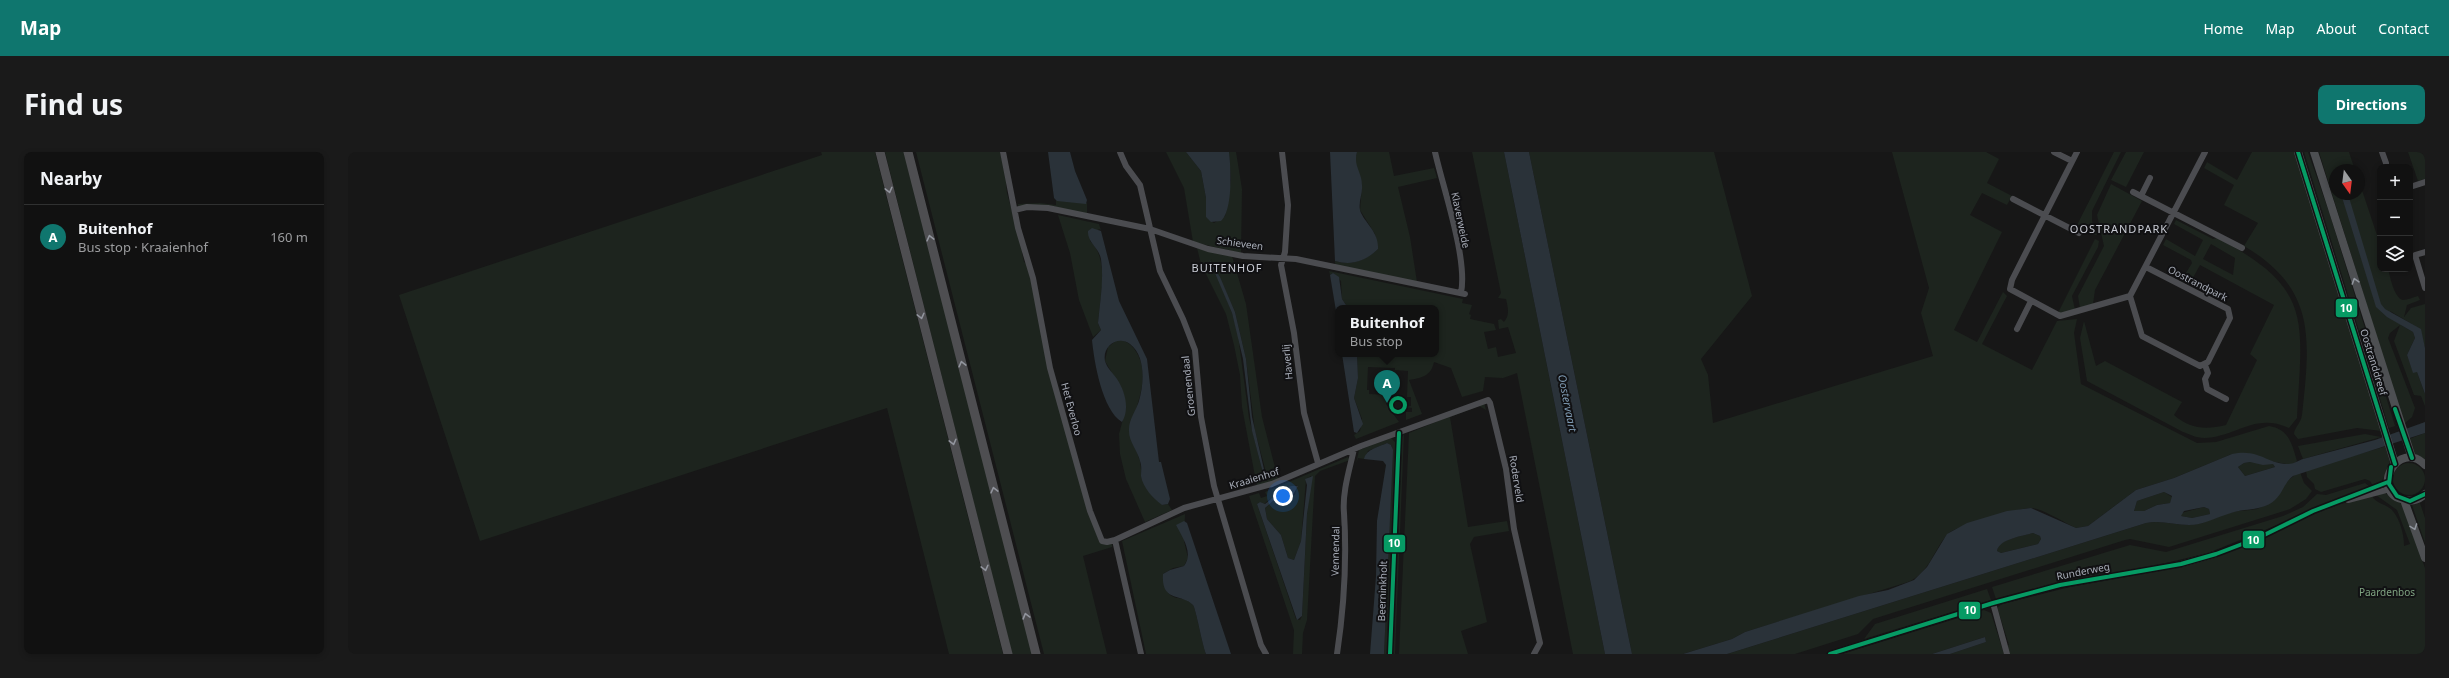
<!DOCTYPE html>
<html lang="en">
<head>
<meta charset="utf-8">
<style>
  body { margin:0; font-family:"Noto Sans",sans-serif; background:#1a1a1a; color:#f1f3f6 }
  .controls { position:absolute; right:12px; top:12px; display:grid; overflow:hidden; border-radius:8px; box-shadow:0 2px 6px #0003 }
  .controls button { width:36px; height:36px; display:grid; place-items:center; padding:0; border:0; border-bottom:1px solid #303131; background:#111; color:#f1f3f6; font:20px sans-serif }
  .compass { position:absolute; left:1981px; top:12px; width:36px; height:36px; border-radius:50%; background:#111; box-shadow:0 2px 6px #0003; rotate:166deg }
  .you { position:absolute; left:935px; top:344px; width:14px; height:14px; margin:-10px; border:3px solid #fff; border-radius:50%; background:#1a73e8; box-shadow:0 0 0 6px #1a73e833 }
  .badge { display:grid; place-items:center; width:26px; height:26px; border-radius:50%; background:#0f766e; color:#fff; font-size:13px; font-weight:700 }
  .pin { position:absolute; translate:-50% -33px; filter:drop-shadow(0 1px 2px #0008) }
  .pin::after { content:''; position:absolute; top:21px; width:14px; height:12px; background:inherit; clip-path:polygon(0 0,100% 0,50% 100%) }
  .popup { position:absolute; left:987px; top:153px; width:104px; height:52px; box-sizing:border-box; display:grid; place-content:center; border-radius:8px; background:#111; filter:drop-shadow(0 1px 3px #0005); font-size:13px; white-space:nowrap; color:#9c9d9f }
  .popup b { font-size:15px; color:#f1f3f6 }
  .popup::after { content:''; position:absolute; left:50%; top:100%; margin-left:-8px; border:8px solid transparent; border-top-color:#111 }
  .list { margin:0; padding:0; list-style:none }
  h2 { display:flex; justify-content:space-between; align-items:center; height:52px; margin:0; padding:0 16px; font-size:17px }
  h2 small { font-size:13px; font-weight:400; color:#9c9d9f }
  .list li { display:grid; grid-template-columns:26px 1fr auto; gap:12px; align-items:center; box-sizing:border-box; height:64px; padding:0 16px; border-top:1px solid #303131 }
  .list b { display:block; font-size:15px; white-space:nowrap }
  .list p { margin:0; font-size:13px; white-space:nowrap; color:#9c9d9f }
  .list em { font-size:13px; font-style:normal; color:#9c9d9f }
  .icon { flex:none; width:22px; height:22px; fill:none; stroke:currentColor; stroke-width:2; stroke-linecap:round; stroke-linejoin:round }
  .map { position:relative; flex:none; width:2077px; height:502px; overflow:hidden; border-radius:8px }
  header { display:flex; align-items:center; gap:24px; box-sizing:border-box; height:56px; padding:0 20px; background:#0f766e; color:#fff }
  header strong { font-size:19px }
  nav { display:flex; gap:22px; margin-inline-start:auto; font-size:14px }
  .intro { display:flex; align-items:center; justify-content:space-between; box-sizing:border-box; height:96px; padding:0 24px }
  h1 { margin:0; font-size:28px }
  .button { padding:10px 18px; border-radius:8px; background:#0f766e; color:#fff; font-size:14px; font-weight:700 }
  main { display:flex; gap:24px; padding:0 24px }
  aside { flex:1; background:#111; border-radius:8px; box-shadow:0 2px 6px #0003 }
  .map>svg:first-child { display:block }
</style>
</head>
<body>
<header>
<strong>Map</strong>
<nav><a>Home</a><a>Map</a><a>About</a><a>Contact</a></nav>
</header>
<div class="intro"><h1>Find us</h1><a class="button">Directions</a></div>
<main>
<aside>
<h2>Nearby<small></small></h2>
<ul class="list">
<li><span class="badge">A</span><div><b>Buitenhof</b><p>Bus stop · Kraaienhof</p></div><em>160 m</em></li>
</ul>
</aside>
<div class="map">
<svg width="2077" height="502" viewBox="0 0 2077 502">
  <rect width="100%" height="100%" fill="#171717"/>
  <path fill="#1d241e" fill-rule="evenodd" d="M 473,0 L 527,0 L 655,502 L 601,502 L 539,256 L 132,389 L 51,143 L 474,3 Z
    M 537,0 L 559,0 L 686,502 L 664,502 Z
    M 568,0 L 652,0 L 660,30 L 658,32 L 659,41 L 675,99 L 674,101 L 676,110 L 679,112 L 736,345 L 751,389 L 754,392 L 764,392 L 764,395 L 735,404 L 759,502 L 696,502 Z
    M 818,0 L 838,0 L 853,19 L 858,46 L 858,65 L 866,71 L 877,64 L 878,60 L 883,28 L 881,0 L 888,0 L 894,37 L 893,101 L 845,90 L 836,36 Z
    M 1009,0 L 1041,0 L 1046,24 L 1086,16 L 1089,26 L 1050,35 L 1062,85 L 1069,130 L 987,113 L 987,109 C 1004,114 1018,108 1030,97 L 1027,82 L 1012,58 L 1014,33 L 1007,9 Z
    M 1124,0 L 1156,0 L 1257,502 L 1225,502 L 1169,221 L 1155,226 L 1137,225 L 1135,239 L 1114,245 L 1103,216 L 1086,210 C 1083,224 1074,226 1061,228 L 1074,262 L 1058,268 L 1058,260 L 1064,260 L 1064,256 L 1058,255 L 1063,254 L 1063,245 L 1059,245 L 1060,219 L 1047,218 L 1047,216 L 1020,215 L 1019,238 L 1021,238 L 1021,242 L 1039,243 L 1038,252 L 1051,270 L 1008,287 L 1006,283 L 1012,279 L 1014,267 L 1006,246 L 1010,226 L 1009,202 L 1088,202 L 1088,156 L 1000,156 L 994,147 L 993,129 L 985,121 L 982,123 L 981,119 L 1115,147 L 1114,151 L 1124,153 L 1121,162 L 1123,163 L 1122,167 L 1146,172 L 1148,178 L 1136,180 L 1140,197 L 1148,195 L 1150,205 L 1168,201 L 1160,175 L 1151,177 L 1150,168 L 1153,167 L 1156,170 C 1162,163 1160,156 1158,147 L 1150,146 L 1153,141 Z
    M 1181,0 L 1366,0 L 1404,144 L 1353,207 L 1360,223 L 1365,271 L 1585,204 L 1573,161 L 1581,136 L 1544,0 L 1638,0 L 1651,7 L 1639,31 L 1664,44 L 1659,53 L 1634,41 L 1622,63 L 1654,80 L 1606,178 L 1629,190 L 1655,140 L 1659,144 L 1634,192 L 1684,218 L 1709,169 L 1729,167 L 1726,181 L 1733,232 L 1849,291 L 1868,290 L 1921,274 C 1941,277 1944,292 1949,309 L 1946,312 L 1938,312 L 1884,302 L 1826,326 L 1788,338 L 1740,374 L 1728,376 C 1717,371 1695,357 1684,356 C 1673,355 1607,374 1600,382 C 1585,398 1582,421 1560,430 L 1397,480 L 1384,487 L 1335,502 L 1284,502 Z
    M 1766,0 L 1773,0 L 1744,59 L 1744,69 L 1749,83 L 1740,82 L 1727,77 Z
    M 1778,0 L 1796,0 L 1778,35 L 1763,28 Z
    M 1904,0 L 1947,0 L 2034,279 L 2009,276 L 1950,287 L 1946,282 C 1946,276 1953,271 1954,263 C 1962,188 1969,137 1896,94 L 1910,71 L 1876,53 L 1886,33 L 1856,16 L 1859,10 L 1889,28 Z
    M 1956,0 L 1960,0 L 1982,63 L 2047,274 L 2041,276 Z
    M 1971,0 L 2001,0 L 2007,18 L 1987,18 L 1987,42 L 2011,42 L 2011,29 L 2032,92 L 2032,117 L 2040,117 C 2042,124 2046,146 2055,148 C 2059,148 2066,145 2070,144 L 2072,148 L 2059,153 L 2056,165 L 2063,156 L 2077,152 L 2077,196 L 2072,177 L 2042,159 L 2053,173 L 2065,180 L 2067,186 L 2059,203 L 2065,220 L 2069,220 L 2077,242 L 2077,254 L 2073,244 L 2066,243 L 2046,189 L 2052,173 L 2042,181 L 2040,186 L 2067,256 L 2064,265 L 2056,272 Z
    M 2060,0 L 2077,0 L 2077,27 L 2070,29 Z
    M 1763,32 L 1794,49 L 1747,138 L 1745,152 L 1732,156 L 1730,144 L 1756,94 L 1749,63 Z
    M 708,48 L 739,51 L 739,62 L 699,53 L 670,54 L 670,52 L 692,51 L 708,53 Z
    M 710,63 L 751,72 L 753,78 L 751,77 L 742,89 C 762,107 752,147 750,171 L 753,178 L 745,185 L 731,148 L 722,101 Z
    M 1828,68 L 1865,87 L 1869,86 C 1966,136 1954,168 1949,266 L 1941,276 C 1907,260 1888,285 1856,286 C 1848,286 1841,282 1835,280 L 1739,229 L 1732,186 L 1736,169 L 1748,214 L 1757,209 L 1834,250 L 1826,263 C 1842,277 1857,278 1878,273 L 1909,208 L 1902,202 L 1926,153 L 1852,113 L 1841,133 L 1833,129 L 1844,111 L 1843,108 L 1815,93 L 1818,87 L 1847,104 L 1855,88 L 1826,72 ZM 1863,92 L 1887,106 L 1885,123 L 1855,107 Z
    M 1747,87 L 1751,89 L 1750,95 L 1724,144 L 1727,158 L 1716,162 L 1710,161 Z
    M 849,96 L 884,104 L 898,152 L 914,265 L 930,327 L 909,335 L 894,255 L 892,223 L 886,193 L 878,162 L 853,112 ZM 863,107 L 887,160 L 898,207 L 907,279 L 919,324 L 916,325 L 901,266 L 890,183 L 884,161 Z
    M 769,188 C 777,188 782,191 787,198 C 804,223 789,252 781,278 L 792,309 L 794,325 L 814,353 L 820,352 L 824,358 L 797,370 L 778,327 L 772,302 L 771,282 L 778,256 L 775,240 L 757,209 L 760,195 Z
    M 1136,250 L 1138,258 L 1131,254 L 1102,265 L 1120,375 L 1159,369 L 1161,379 L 1126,385 L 1122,392 L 1139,470 L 1113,479 L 1120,502 L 1051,502 L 1061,281 Z
    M 2077,281 L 2077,307 L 2076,307 L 2067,303 L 2061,287 Z
    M 1056,282 L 1047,502 L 1045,502 L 1054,285 Z
    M 2017,282 L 2033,285 L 1955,307 L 1950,294 Z
    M 1043,286 L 1048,291 L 1039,502 L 1036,502 L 1044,294 L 1039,291 L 1020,299 L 1016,307 L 1010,306 L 1008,312 L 1011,298 Z
    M 2039,294 L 2042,310 L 2034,329 L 2025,334 L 2022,329 L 2017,327 L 1973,340 L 1967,337 L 1966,332 L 1959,325 L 1958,318 L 1963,316 Z
    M 1000,305 L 1002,308 L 972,319 L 967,324 L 959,468 L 955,481 L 954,502 L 945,502 L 946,478 L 901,344 L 911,341 L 913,346 L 919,344 L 917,340 ZM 963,324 L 959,362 L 954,464 L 952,468 L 948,467 L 909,352 L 912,350 L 916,352 L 934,338 L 949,333 L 947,343 L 925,349 L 917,356 L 919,367 L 933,383 L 940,406 L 946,408 L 953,389 L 958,327 Z
    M 1902,310 L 1925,312 L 1927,315 L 1897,324 L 1890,315 L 1896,311 Z
    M2045 327a16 16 0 1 1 32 0a16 16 0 1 1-32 0Z
    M 1952,320 L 1956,331 L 1964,339 L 1958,347 L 1942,357 L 1821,395 L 1782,387 L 1777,388 L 1525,467 L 1510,482 L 1447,502 L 1379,502 L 1798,371 C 1813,368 1826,373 1841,373 C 1856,373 1870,363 1885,360 C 1892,358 1901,359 1909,357 C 1931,349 1933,329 1952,320 Z
    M 2017,331 L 2022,335 L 1860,401 L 1805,414 L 1722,428 L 1648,447 L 1644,435 L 1782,393 L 1818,400 L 1935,364 L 1955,355 L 1969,342 L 1978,343 Z
    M 1816,340 L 1824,345 L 1822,351 L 1809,353 L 1796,359 L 1786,359 L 1789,349 Z
    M 2037,341 L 2054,352 L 2077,416 L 2077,502 L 1661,502 L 1659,494 L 1661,493 L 1650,458 L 1650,455 L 1654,452 L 1722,435 L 1825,416 L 1992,352 L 2024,344 C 2027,351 2038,352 2044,358 C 2052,367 2056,382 2056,394 L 2062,392 L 2049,358 L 2028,343 Z
    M 2072,351 L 2077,366 L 2077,391 L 2064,353 Z
    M 1856,355 L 1861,357 L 1862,362 L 1844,366 L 1833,364 L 1833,361 Z
    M 837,362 L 836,389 L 840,406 L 836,414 L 825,416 L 815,422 C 819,457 833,439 845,453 C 848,457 854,492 858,502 L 798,502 L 774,389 Z
    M 1685,381 L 1692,384 L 1693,387 L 1690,392 L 1653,401 L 1649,399 C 1650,387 1675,384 1685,381 Z
    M 1639,437 L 1643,448 L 1516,487 L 1527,472 Z
    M 1636,458 L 1643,461 L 1656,502 L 1602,502 L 1638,490 L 1637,485 L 1584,502 L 1494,502 Z"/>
  <path fill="#2a3239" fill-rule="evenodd" d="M 700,0 L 722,0 L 727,19 L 739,48 L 738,52 L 709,49 L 706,46 Z
    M 838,0 L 881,0 C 883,16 885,58 873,69 L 863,70 L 858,65 L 858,46 L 853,19 Z
    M 982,0 L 1009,0 C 1005,14 1014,20 1014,33 C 1015,42 1009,52 1013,61 C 1019,73 1031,81 1030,97 C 1018,109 1004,114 987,109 Z
    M 1156,0 L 1181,0 L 1284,502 L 1257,502 Z
    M 1993,42 L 2000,42 L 2033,152 L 2037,157 L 2073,177 L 2077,196 L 2077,242 L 2069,220 L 2065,221 L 2059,203 L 2067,186 L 2065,180 L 2039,165 L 2028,155 Z
    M 744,76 L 753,79 L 771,149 L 799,207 L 811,310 L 813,310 L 822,347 L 820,352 L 814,353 C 805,346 795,336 793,324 C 793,319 794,314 792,309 C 790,299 780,289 781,277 C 781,268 788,258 791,249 C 796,232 798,204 782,192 C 770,183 754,194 757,209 C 759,216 765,221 769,227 C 777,239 782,257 774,270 C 754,258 746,209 744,188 L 753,178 L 750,171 C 752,150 756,128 753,107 C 751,96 739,90 740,79 Z
    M 861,107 L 872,125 L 887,160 L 898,207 L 904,265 L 918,326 L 916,325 L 904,279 L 895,207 L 884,161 Z
    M 985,121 L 991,125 L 994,147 L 1000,156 L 990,156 L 990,171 L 982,123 Z
    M 994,202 L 1009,202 L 1010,226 L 1006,246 L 1015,272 L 1009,281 L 1006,280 Z
    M 2077,270 L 2077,281 L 1945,324 C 1936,331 1935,341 1927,348 C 1916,359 1897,356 1883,361 C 1869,365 1856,373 1841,373 C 1826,373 1813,368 1798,371 L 1379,502 L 1335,502 L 1384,487 L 1397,480 L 1511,444 L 1540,438 L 1566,428 L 1579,415 L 1599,382 L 1619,371 L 1659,359 L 1683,356 L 1728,376 L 1740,374 L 1788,338 L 1826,326 L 1884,302 C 1911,296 1919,312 1940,312 C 1946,312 1949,309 1955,307 L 2027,288 ZM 1902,310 L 1915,313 L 1925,312 L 1927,315 L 1897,324 L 1890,315 L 1896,311 ZM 1816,340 L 1824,344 L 1822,351 L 1809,353 L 1796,359 L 1786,359 L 1789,349 ZM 1856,355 L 1861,357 L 1862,362 L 1844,366 L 1833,364 L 1836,359 ZM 1685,381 L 1692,384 L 1693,387 L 1690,392 L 1653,401 L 1649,399 C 1651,387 1675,384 1685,381 Z
    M 1039,291 L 1043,293 L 1045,298 L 1036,502 L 1022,502 L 1028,424 L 1029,369 L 1038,313 L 1035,309 L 1016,307 C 1018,297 1031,295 1039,291 Z
    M 965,324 L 959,362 L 954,464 L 949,468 L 909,352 L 912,350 L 917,352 C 927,344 936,332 950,334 L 942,348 L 925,349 L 917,356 L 919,367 L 933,383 L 940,406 L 946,408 L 953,389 L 959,333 L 957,327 Z
    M 836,369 L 839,371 L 883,502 L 858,502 C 854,492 848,457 845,453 C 834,441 813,451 815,422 L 822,418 L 836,414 C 846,401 834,385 828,373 Z
    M 1637,485 L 1638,490 L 1602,502 L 1584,502 Z"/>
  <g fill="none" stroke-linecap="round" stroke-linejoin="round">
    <path stroke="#4b4c50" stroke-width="6" d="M 655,0 L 670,76 L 685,126 L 702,216 L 742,359 L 754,389 L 759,390 L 767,388 L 836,356 L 924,332 L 1013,294 L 1140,248 L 1142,251 L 1158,317 L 1166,377 L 1192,491 L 1186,502
      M 772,0 L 778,14 L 792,33 L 812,119 L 835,167 L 847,198 L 853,265 L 866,334 L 913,493 L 918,502
      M 934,0 L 940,53 L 937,100 L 933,113 L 946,181 L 956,261 L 970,311
      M 1087,0 C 1095,36 1120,107 1113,141
      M 1706,0 L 1724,9
      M 1729,0 L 1664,128 L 1662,137 L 1712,164 L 1782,144 L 1857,0
      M 2034,0 L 2038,11
      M 2062,35 L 2077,30
      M 1785,40 L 1894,96
      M 1793,44 L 1802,26
      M 1665,47 L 1731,81
      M 667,58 L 679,55 L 700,56 L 802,77 L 860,97 L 895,104 L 948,107 L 1117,142
      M 2077,100 L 2067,103 L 2077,136
      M 1782,144 L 1794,184 L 1852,214 L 1860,210 L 1882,166 L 1880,157 L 1798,115
      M 1669,177 L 1683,149
      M 1857,213 L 1860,221 L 1857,227 L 1859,237 L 1878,247
      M 2000,348 L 2042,337
      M 767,388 L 793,502
      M 1645,451 L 1659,502
      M 989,502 C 996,455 999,407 996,361 C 994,340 1002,316 1006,297
      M 1042,502 L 1051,281
      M 1482,502 L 1645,451 L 1712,433 L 1833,412 L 1868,402 L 1910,386 L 1965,359 L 2040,330"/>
    <path stroke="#4d4f52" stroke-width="8" d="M 1950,0 L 2047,312
      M 1966,0 L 2064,306
      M 2077,313 C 2050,285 2020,342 2057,348 C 2065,350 2072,347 2077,342
      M 2056,348 L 2077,406"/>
    <path stroke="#4e4e51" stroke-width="9" d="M 532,0 L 660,502
      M 560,0 L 688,502"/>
    <defs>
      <path id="bus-1" d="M 1950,0 L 2047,312
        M1043 253a7 7 0 1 1 14 0a7 7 0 1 1-14 0Z
        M 2047,257 L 2064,306
        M 2043,315 L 2041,332 L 2049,344 L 2062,349 L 2077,342
        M 1042,502 L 1051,281
        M 1482,502 L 1645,451 L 1712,433 L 1833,412 L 1868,402 L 1910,386 L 1965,359 L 2040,330"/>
    </defs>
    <use href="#bus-1" stroke="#111113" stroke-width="7"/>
    <use href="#bus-1" stroke="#069b64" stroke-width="4"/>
  </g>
  <defs><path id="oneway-chevron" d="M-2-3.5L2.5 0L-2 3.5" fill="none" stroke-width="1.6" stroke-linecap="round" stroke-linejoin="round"/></defs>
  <g stroke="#92959e">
    <use href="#oneway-chevron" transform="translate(541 38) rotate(76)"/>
    <use href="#oneway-chevron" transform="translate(582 86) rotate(-104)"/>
    <use href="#oneway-chevron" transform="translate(573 164) rotate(76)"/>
    <use href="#oneway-chevron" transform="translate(614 212) rotate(-104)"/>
    <use href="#oneway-chevron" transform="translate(605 290) rotate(76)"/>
    <use href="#oneway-chevron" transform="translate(646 338) rotate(-104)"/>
    <use href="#oneway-chevron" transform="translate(637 416) rotate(76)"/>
    <use href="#oneway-chevron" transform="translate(678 464) rotate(-105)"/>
  </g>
  <g stroke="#91969e">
    <use href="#oneway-chevron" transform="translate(2007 129) rotate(-107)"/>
    <use href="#oneway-chevron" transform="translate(2066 375) rotate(70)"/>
  </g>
  <g text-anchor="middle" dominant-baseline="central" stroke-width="4" stroke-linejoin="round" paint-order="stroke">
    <g font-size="10" fill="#a8adb8" stroke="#111113">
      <text transform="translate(1113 68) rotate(78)">Klaverweide</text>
      <text transform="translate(892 91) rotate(8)">Schieveen</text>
      <text transform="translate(1850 131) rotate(27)">Oostrandpark</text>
      <text transform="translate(939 210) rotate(-96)">Haverlij</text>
      <text transform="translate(2026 210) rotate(73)">Oostranddreef</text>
      <text transform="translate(840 234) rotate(-96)">Groenendaal</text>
      <text transform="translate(724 257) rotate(75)">Het Everloo</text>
      <text transform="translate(906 326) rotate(-17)">Kraaienhof</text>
      <text transform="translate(1169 327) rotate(81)">Roderveld</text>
      <text transform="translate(987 399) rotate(-89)">Vennendal</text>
      <text transform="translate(1735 419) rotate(-11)">Runderweg</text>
      <text transform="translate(1034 439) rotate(-88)">Beerninkholt</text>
    </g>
    <g font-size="10" fill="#7fa381" stroke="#111113">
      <text x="2039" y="440">Paardenbos</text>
    </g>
    <g font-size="11" letter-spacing="1" fill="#c9ccd4" stroke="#111113">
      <text x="1771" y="76">OOSTRANDPARK</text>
      <text x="879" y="115">BUITENHOF</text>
    </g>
    <g font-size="11" font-style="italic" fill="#7f9bb3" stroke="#111113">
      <text transform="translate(1220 251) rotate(79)">Oostervaart</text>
    </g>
  </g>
  <g stroke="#111113" stroke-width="1.5">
    <rect x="1987" y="146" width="23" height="20" rx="4" fill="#069b64"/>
    <rect x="1894" y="378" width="23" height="19" rx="4" fill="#069b64"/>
    <rect x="1035" y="382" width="23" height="19" rx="4" fill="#069b64"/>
    <rect x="1610" y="449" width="23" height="19" rx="4" fill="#069b64"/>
  </g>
  <g font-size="11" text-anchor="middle" font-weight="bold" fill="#fff">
    <text x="1998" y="160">10</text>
    <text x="1905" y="392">10</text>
    <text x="1046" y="395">10</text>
    <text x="1622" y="462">10</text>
  </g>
</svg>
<div class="controls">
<button>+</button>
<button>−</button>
<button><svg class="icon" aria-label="layers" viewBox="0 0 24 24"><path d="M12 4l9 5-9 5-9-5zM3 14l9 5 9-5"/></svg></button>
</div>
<svg class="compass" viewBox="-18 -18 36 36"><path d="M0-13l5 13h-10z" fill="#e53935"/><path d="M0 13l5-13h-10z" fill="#9c9d9f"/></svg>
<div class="you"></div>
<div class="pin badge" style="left:1039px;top:251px">A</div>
<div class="popup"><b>Buitenhof</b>Bus stop</div>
</div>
</main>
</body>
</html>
